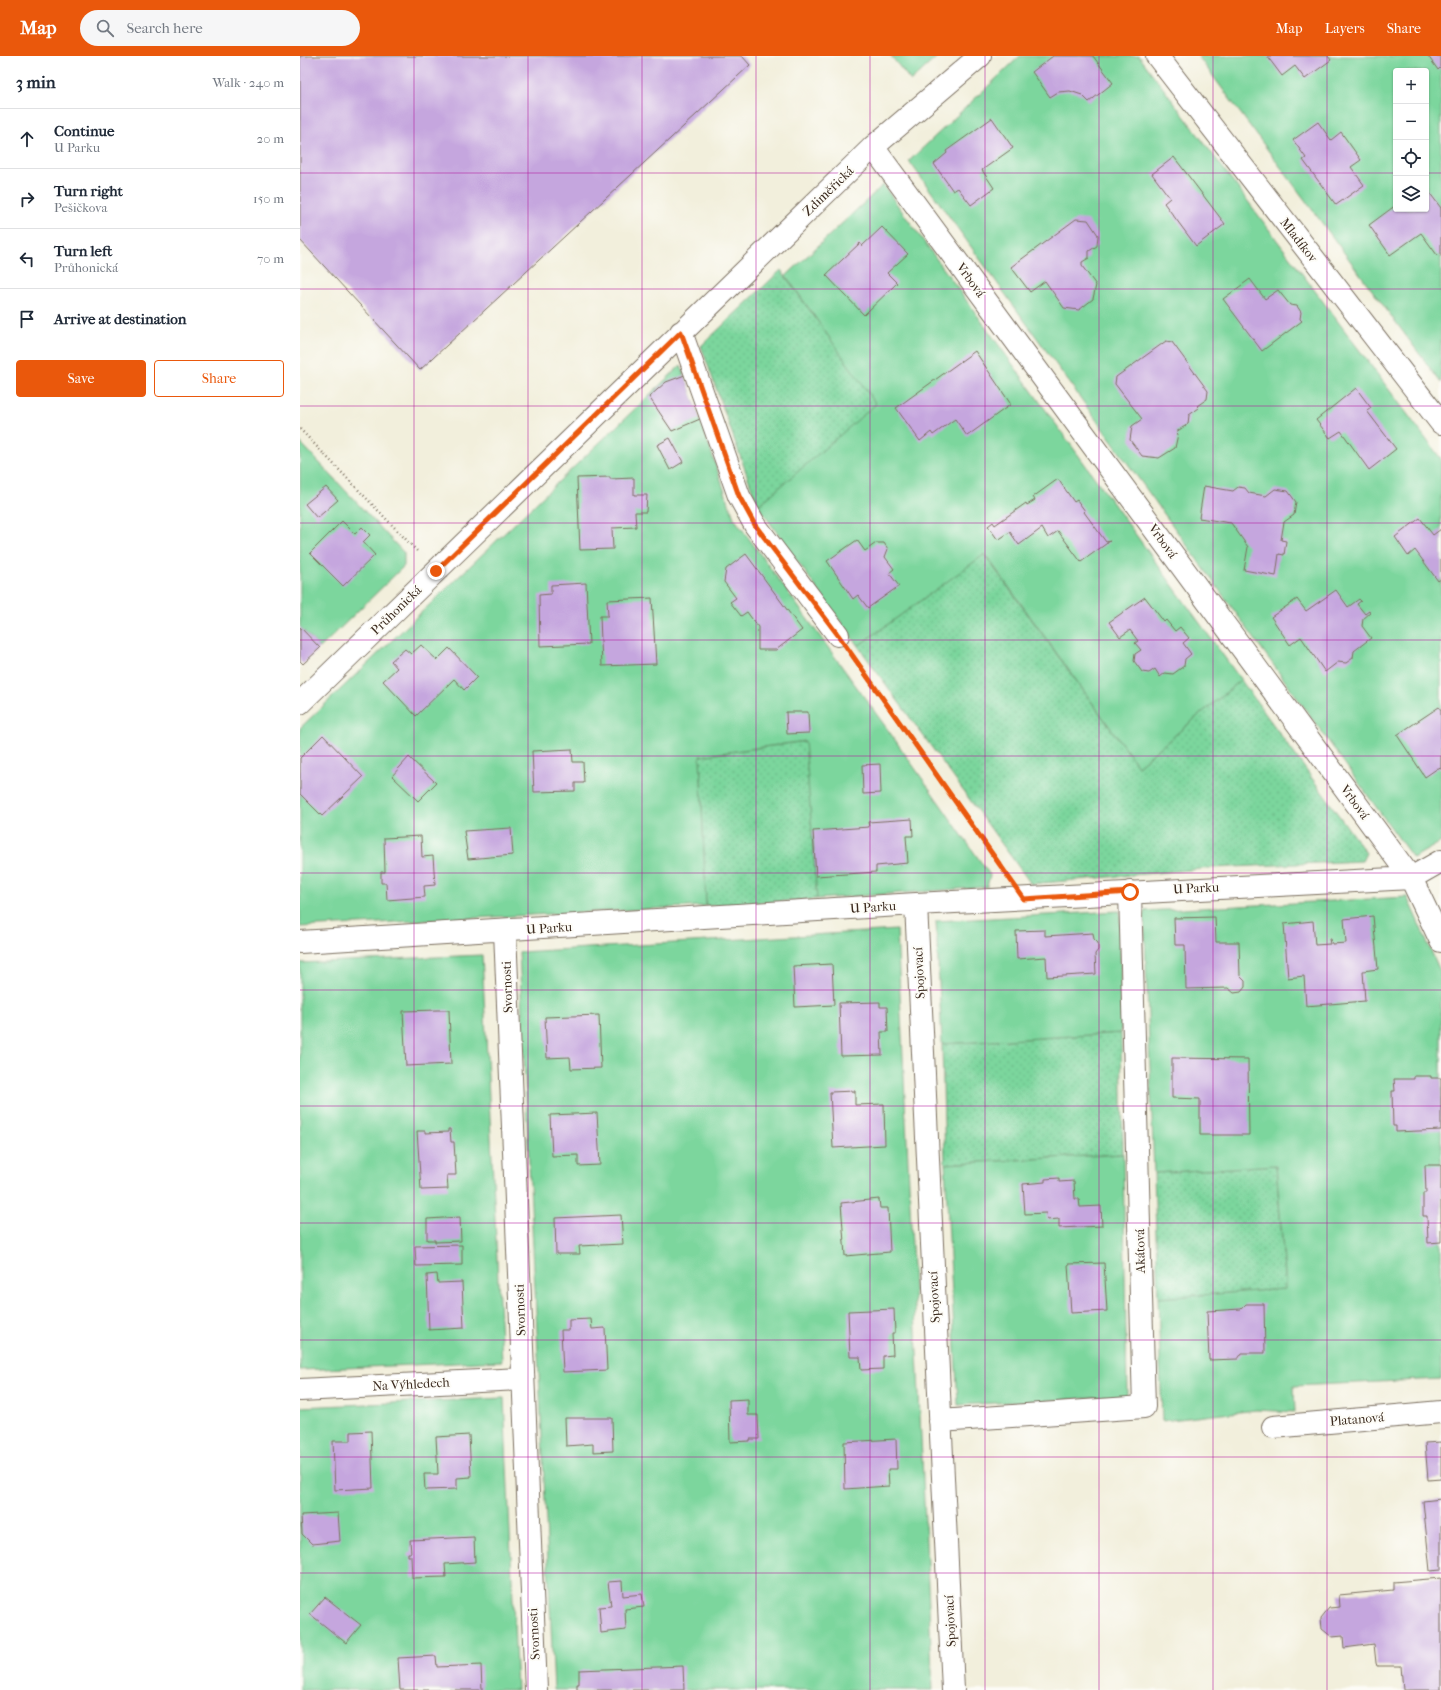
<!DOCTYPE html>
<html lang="en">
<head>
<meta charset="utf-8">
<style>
  body { margin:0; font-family:"IM FELL French Canon",serif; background:#f6f6f7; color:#1f2937 }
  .controls { position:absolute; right:12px; top:12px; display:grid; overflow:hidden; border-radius:4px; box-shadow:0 1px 3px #0004 }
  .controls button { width:36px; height:36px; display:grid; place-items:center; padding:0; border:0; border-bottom:1px solid #e0e1e3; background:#fff; color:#1f2937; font:20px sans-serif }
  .stop { position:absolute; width:12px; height:12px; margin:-9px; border:3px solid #ea580c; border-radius:50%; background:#fff }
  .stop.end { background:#ea580c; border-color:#fff; box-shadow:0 1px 4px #0008 }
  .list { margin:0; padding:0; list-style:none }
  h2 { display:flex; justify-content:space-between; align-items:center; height:52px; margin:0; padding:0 16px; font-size:17px }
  h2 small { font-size:13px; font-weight:400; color:#747a83 }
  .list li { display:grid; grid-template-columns:26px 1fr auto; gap:12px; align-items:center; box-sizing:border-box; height:60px; padding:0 16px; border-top:1px solid #e0e1e3 }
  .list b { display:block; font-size:15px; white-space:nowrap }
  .list p { margin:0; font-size:13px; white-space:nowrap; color:#747a83 }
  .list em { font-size:13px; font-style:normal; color:#747a83 }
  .actions { display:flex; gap:8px; padding:12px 16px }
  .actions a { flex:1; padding:9px 0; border:1px solid #ea580c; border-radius:4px; text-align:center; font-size:14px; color:#ea580c }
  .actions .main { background:#ea580c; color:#fff }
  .icon { flex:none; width:22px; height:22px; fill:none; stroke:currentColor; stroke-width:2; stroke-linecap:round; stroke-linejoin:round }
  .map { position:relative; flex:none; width:1141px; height:1634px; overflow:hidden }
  header { display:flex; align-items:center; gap:24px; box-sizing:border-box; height:56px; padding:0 20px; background:#ea580c; color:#fff }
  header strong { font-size:19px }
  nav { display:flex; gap:22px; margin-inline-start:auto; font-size:14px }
  .search { width:280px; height:36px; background:#f6f6f7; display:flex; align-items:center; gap:10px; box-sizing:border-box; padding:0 14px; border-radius:22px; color:#747a83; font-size:15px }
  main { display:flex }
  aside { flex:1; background:#fff }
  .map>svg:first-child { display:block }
</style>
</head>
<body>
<header>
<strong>Map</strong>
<div class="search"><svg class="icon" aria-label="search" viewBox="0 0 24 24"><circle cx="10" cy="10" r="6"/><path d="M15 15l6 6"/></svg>Search here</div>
<nav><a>Map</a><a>Layers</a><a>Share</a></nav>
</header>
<main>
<aside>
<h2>3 min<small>Walk · 240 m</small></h2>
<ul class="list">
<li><svg class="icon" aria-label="ahead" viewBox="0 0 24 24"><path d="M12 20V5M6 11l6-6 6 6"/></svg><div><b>Continue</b><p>U Parku</p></div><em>20 m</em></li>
<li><svg class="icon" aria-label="right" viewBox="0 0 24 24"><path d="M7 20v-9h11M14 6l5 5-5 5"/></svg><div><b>Turn right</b><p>Pešičkova</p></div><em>150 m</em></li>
<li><svg class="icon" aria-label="left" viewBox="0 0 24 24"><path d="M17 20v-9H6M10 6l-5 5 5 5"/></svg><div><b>Turn left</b><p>Průhonická</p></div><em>70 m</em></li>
<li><svg class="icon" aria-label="arrive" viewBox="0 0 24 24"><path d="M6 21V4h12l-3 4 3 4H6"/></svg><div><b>Arrive at destination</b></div></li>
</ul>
<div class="actions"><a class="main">Save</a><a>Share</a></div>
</aside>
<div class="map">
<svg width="1141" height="1634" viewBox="0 0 1141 1634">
  <defs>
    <pattern id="grass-dots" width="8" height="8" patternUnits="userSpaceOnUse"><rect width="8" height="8" fill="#7cd69d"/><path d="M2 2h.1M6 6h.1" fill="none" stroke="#6cb887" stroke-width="1.8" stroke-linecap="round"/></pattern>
  </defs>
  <rect width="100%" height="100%" fill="#fdfcf7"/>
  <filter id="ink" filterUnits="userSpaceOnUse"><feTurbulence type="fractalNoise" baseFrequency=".025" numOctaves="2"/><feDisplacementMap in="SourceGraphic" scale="8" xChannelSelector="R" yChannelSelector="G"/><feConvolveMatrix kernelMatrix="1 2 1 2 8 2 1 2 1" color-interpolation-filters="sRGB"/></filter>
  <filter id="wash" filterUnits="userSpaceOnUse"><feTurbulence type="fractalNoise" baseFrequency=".012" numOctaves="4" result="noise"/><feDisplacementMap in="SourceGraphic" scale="16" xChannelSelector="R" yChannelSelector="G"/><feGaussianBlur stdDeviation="0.9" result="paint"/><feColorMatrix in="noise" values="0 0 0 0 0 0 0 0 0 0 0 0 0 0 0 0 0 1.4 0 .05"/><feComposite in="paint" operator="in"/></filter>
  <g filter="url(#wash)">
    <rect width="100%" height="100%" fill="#f2efdc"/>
    <path fill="url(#grass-dots)" stroke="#5c805e" d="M 481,214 L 577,348 L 458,450 L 401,290 Z
      M 684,498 L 838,710 L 941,624 L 1066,797 L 1062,805 L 912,812 L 731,828 L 558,590 Z
      M 506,685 L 517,843 L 406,850 L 400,700 Z
      M 821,977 L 823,1098 L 645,1108 L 642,988 Z
      M 976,1109 L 986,1233 L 858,1242 L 854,1117 Z"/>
    <path fill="#7cd69d" stroke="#5c805e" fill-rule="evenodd" d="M 591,0 L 638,0 L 611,25 Z
      M 720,0 L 839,0 L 1141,403 L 1141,786 L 1113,802 L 609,105 Z
      M 898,0 L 1141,0 L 1141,327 ZM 1096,15 L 1126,15 L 1126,153 L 1096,153 Z
      M 583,129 L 941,624 L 838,710 L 685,498 L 558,590 L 458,450 L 576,348 L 486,220 Z
      M 381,309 L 434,462 L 588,674 L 690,819 L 687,831 L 517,843 L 505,685 L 400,700 L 406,850 L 0,871 L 0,672 Z
      M 0,386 L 104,497 L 104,510 L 20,592 L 0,571 Z
      M 1107,841 L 1141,917 L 1141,1323 L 994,1330 L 995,1356 L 956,1354 L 862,1365 L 858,1242 L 985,1233 L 985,1219 L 976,1109 L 854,1117 L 844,855 Z
      M 820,855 L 821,977 L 642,988 L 636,865 Z
      M 597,874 L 633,1634 L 254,1634 L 219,896 Z
      M 182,899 L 202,1305 L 0,1314 L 0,907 Z
      M 823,1098 L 827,1340 L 658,1349 L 645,1108 Z
      M 204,1342 L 217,1634 L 0,1634 L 0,1351 Z"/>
    <g id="blocks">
      <path fill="#c5a6de" d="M 0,0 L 442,0 L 450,9 L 120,314 L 0,184 Z
        M 753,0 L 793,0 L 813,27 L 789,46 L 782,39 L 770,35 L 758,36 L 750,41 L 732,16 Z
        M 967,0 L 1028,0 L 1031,4 L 1005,23 L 995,10 L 982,20 Z
        M 1128,0 L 1141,0 L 1141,11 L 1138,14 Z
        M 692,62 L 713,92 L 682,114 L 694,132 L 671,149 L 658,132 L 653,135 L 634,108 L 647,97 L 646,95 Z
        M 1018,66 L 1031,84 L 1041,76 L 1061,104 L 1051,111 L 1064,129 L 1036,149 L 1003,104 L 1006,102 L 993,84 Z
        M 874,101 L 925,168 L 896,190 L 864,147 L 870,142 L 852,118 Z
        M 1126,132 L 1141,152 L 1141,200 L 1137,199 L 1121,177 L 1090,199 L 1069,169 L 1096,149 L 1096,153 L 1126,153 Z
        M 776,163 L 788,164 L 798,179 L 797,190 L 789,195 L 789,202 L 782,206 L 782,210 L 796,229 L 793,243 L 779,254 L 764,252 L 745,225 L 730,236 L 711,211 Z
        M 582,171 L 608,198 L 587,217 L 597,227 L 564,259 L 526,219 L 560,187 L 562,190 Z
        M 950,223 L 965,243 L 978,234 L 990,249 L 997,250 L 1001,256 L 1000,263 L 1002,265 L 962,295 L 923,243 Z
        M 866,285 L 872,286 L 908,335 L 907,343 L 897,350 L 899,352 L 889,359 L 888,368 L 876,376 L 878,378 L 875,392 L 859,402 L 842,400 L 830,384 L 832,370 L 842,363 L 815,328 L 816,321 Z
        M 675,295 L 710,347 L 710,349 L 667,380 L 655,363 L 633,379 L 631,376 L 620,385 L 596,352 Z
        M 385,319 L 400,363 L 372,375 L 349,341 L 366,326 Z
        M 1056,332 L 1071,352 L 1067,355 L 1096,393 L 1069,414 L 1041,375 L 1030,382 L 1016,364 Z
        M 370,382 L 383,406 L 370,414 L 357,389 Z
        M 310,421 L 310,423 L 334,422 L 334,439 L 347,439 L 346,456 L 335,456 L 336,471 L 312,472 L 313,493 L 280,494 L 277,422 Z
        M 758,423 L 774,446 L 777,444 L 785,455 L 784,456 L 806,486 L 810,485 L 781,506 L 758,475 L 748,482 L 742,472 L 719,489 L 710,476 L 698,484 L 688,470 L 693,466 L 695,469 L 726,447 L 727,449 L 735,444 L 733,441 Z
        M 904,430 L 933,435 L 938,431 L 945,432 L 949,437 L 966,440 L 975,433 L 988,435 L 996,446 L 994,459 L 984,466 L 981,484 L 986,485 L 984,499 L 979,498 L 976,520 L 944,514 L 948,491 L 931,467 L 899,462 Z
        M 26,431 L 38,444 L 17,462 L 5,448 Z
        M 1120,462 L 1133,479 L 1141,473 L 1141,523 L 1138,525 L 1115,494 L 1108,500 L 1095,481 Z
        M 42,465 L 55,478 L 62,471 L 70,479 L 63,486 L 75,499 L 43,530 L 10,497 Z
        M 557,484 L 565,495 L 576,487 L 584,487 L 588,493 L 585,501 L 594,513 L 589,517 L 599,530 L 568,552 L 558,539 L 553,543 L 527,505 Z
        M 446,498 L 502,574 L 476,594 L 458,594 L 458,571 L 447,556 L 441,560 L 430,546 L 436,542 L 424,526 L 426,513 Z
        M 286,527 L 289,588 L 240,590 L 239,539 L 251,538 L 251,529 Z
        M 1036,534 L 1048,551 L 1059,543 L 1061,545 L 1057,548 L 1065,558 L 1069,555 L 1070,557 L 1063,563 L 1062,570 L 1071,582 L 1054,595 L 1053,602 L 1046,607 L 1038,606 L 1025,616 L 1001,581 L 990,589 L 971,561 L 997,543 L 1006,555 Z
        M 845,541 L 864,566 L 866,564 L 875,575 L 880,571 L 889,582 L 883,587 L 891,598 L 885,603 L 884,610 L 873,618 L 865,617 L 860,621 L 855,613 L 849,617 L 842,616 L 834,605 L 835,598 L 841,594 L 835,587 L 838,585 L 830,574 L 820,581 L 809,566 Z
        M 352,542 L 356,608 L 302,610 L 300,560 L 308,560 L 307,544 Z
        M 0,571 L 20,592 L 3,608 L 0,605 Z
        M 121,589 L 137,604 L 149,592 L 177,621 L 164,634 L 154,623 L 116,660 L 83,625 L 97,612 L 91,605 L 105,593 L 111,598 Z
        M 1139,651 L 1141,654 L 1141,713 L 1138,712 L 1125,721 L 1097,679 Z
        M 486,656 L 508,656 L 509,677 L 487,678 Z
        M 23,679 L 63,721 L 22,760 L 0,738 L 0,702 Z
        M 272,693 L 273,706 L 283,706 L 284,727 L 275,727 L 275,735 L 234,736 L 232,695 Z
        M 109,701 L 136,727 L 118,745 L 92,720 Z
        M 580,708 L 581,737 L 563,738 L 562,709 Z
        M 612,763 L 613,780 L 606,780 L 608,807 L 576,810 L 576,816 L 516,820 L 513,775 L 569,771 L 568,766 Z
        M 211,772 L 213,799 L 168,803 L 164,775 Z
        M 121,780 L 122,801 L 133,800 L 135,829 L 124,830 L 125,841 L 87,844 L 86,827 L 81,827 L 81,816 L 85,816 L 84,782 Z
        M 1073,860 L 1078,913 L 1063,915 L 1065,945 L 1006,950 L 1004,920 L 988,922 L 984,868 L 1013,865 L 1015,889 L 1030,888 L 1029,883 L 1031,883 L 1032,888 L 1046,887 L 1044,863 Z
        M 915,861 L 916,886 L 939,886 L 940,920 L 945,925 L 945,931 L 941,936 L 934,937 L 928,932 L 886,933 L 885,889 L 875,889 L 874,862 Z
        M 745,874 L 745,880 L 793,877 L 794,883 L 798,887 L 798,894 L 795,898 L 796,918 L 747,921 L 746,901 L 717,903 L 716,875 Z
        M 532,908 L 534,949 L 495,951 L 493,910 Z
        M 580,946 L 580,951 L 587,951 L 588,976 L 581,976 L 582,999 L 541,1000 L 539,947 Z
        M 138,954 L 149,954 L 151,1008 L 106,1010 L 103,955 Z
        M 299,959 L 301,1012 L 271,1013 L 270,1001 L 247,1002 L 245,961 Z
        M 872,1002 L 948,1003 L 949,1079 L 900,1079 L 900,1043 L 872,1042 Z
        M 1114,1020 L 1131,1020 L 1131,1022 L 1141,1022 L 1141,1074 L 1096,1076 L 1096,1070 L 1093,1070 L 1092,1035 L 1095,1035 L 1094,1023 L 1114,1023 Z
        M 555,1035 L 555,1049 L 584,1048 L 585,1089 L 533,1092 L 530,1036 Z
        M 297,1057 L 300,1109 L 278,1110 L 278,1099 L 252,1100 L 250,1059 Z
        M 148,1073 L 150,1073 L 151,1086 L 154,1086 L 156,1119 L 147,1119 L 148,1133 L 121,1134 L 117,1075 L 125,1075 L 125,1077 L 148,1076 Z
        M 1125,1109 L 1141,1109 L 1141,1186 L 1128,1187 L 1127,1160 L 1123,1160 L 1123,1137 L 1126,1137 Z
        M 759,1122 L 759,1126 L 774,1125 L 775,1143 L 779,1143 L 780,1151 L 801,1150 L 802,1170 L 759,1172 L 759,1163 L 747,1164 L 746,1157 L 725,1158 L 723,1128 L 745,1126 L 745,1123 Z
        M 579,1143 L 580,1152 L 588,1152 L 590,1196 L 545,1200 L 541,1147 Z
        M 321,1159 L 323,1188 L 279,1190 L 280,1198 L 256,1198 L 255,1162 Z
        M 160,1161 L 161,1185 L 135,1186 L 135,1184 L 127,1184 L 127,1163 Z
        M 162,1189 L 162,1209 L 116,1210 L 115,1190 Z
        M 804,1207 L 807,1255 L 771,1257 L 768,1208 Z
        M 137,1218 L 138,1227 L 162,1226 L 164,1272 L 129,1274 L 127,1219 Z
        M 946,1248 L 964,1248 L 965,1297 L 942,1297 L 938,1303 L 909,1304 L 907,1255 L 941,1253 Z
        M 594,1253 L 595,1277 L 592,1277 L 593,1299 L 583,1300 L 583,1313 L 561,1314 L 560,1301 L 550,1301 L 548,1255 Z
        M 291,1263 L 292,1273 L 305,1272 L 307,1314 L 263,1316 L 261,1274 L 269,1274 L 269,1264 Z
        M 448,1343 L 448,1359 L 458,1359 L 459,1383 L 450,1383 L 450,1385 L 430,1386 L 429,1344 Z
        M 265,1362 L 312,1362 L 313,1395 L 293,1396 L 293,1388 L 266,1390 Z
        M 71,1375 L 73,1432 L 35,1434 L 33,1385 L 51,1385 L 51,1376 Z
        M 169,1379 L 171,1421 L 157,1422 L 157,1433 L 125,1434 L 124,1418 L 138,1418 L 136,1381 Z
        M 596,1383 L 597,1413 L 588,1413 L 589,1430 L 545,1433 L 544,1386 Z
        M 1141,1386 L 1141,1423 L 1128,1424 L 1125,1387 Z
        M 1141,1443 L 1141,1514 L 1130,1515 L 1123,1445 Z
        M 38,1457 L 40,1485 L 12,1488 L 2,1478 L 1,1459 Z
        M 174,1481 L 175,1506 L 145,1508 L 146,1521 L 112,1522 L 111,1500 L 108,1500 L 108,1497 L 111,1497 L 110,1484 Z
        M 1141,1522 L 1141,1634 L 1103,1634 L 1101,1610 L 1077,1610 L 1076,1607 L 1074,1588 L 1044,1592 L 1043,1580 L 1032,1581 L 1022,1573 L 1021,1562 L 1029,1552 L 1040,1551 L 1039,1539 L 1093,1534 L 1093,1526 Z
        M 322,1525 L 323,1540 L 342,1538 L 344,1551 L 325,1553 L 326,1574 L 301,1577 L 299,1551 L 311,1550 L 308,1526 Z
        M 25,1541 L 61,1569 L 46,1587 L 10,1558 Z
        M 136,1600 L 137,1611 L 181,1609 L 182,1634 L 100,1634 L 98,1602 Z
        M 383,1610 L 384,1634 L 277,1634 L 277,1628 L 279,1628 L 279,1614 Z"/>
    </g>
  </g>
  <g filter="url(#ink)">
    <use href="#blocks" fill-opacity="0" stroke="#7b6f60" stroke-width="1"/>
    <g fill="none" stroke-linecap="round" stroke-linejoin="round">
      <defs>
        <path id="street" d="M 857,0 L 1141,367
          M 573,91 L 1111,822 L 1141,885
          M 381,276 L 439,440 L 455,469 L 538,579
          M 0,647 L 573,91 L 680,0
          M 616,848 L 653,1634
          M 205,875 L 236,1634
          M 0,886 L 616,848 L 1111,822 L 1141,805
          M 0,1334 L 222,1323
          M 640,1365 L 844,1351 L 830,836
          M 973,1371 L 1141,1356"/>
      </defs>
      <use href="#street" stroke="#7b6f60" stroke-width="24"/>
      <path stroke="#7b6f60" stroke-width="2.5" stroke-dasharray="1 3" stroke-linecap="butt" d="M 0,373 L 117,495
        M 553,601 L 705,816"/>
      <use href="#street" stroke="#fff" stroke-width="22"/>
    </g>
  </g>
  <g fill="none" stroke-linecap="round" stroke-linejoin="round" filter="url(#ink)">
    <path stroke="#ea580c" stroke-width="5" d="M 136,515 L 381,276 L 439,440 L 455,469 L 538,579 L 724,843 L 830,836"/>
  </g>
  <path fill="none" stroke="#b5179e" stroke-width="1" stroke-opacity="0.55" d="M 114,0 L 114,1634M 228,0 L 228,1634M 342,0 L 342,1634M 456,0 L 456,1634M 570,0 L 570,1634M 685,0 L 685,1634M 799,0 L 799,1634M 913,0 L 913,1634M 1027,0 L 1027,1634M 0,117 L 1096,117M 1126,117 L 1141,117M 0,233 L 1141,233M 0,350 L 1141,350M 0,467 L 1141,467M 0,584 L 1141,584M 0,700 L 1141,700M 0,817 L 1141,817M 0,934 L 1141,934M 0,1050 L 1141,1050M 0,1167 L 1141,1167M 0,1284 L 1141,1284M 0,1401 L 1141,1401M 0,1517 L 1141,1517"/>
  <g text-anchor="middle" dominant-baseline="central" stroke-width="4" stroke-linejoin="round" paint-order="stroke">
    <g font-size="13" fill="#3b2a1e" stroke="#fdfcf7">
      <text transform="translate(528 135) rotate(-44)">Zdiměřická</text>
      <text transform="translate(999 184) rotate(52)">Mladíkov</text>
      <text transform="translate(671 224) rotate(54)">Vrbová</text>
      <text transform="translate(863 485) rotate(54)">Vrbová</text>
      <text transform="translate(96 554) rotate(-44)">Průhonická</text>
      <text transform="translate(1055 746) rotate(54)">Vrbová</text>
      <text transform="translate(896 832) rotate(-3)">U Parku</text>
      <text transform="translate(573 851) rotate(-4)">U Parku</text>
      <text transform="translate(249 872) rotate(-4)">U Parku</text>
      <text transform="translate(619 917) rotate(-93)">Spojovací</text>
      <text transform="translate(207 931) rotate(-92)">Svornosti</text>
      <text transform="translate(840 1195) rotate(-91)">Akátová</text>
      <text transform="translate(634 1241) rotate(-93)">Spojovací</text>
      <text transform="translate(220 1254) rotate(-92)">Svornosti</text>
      <text transform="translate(111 1328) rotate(-3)">Na Výhledech</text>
      <text transform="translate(1057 1363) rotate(-5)">Platanová</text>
      <text transform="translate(650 1565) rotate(-93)">Spojovací</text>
      <text transform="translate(234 1578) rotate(-93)">Svornosti</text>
    </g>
  </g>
</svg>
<div class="controls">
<button>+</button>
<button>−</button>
<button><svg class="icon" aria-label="locate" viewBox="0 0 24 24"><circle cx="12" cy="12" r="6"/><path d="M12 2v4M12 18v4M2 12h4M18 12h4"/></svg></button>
<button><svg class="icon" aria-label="layers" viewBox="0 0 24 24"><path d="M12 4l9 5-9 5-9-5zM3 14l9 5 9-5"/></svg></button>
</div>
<div class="stop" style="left:830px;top:836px"></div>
<div class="stop end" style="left:136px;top:515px"></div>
</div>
</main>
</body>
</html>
